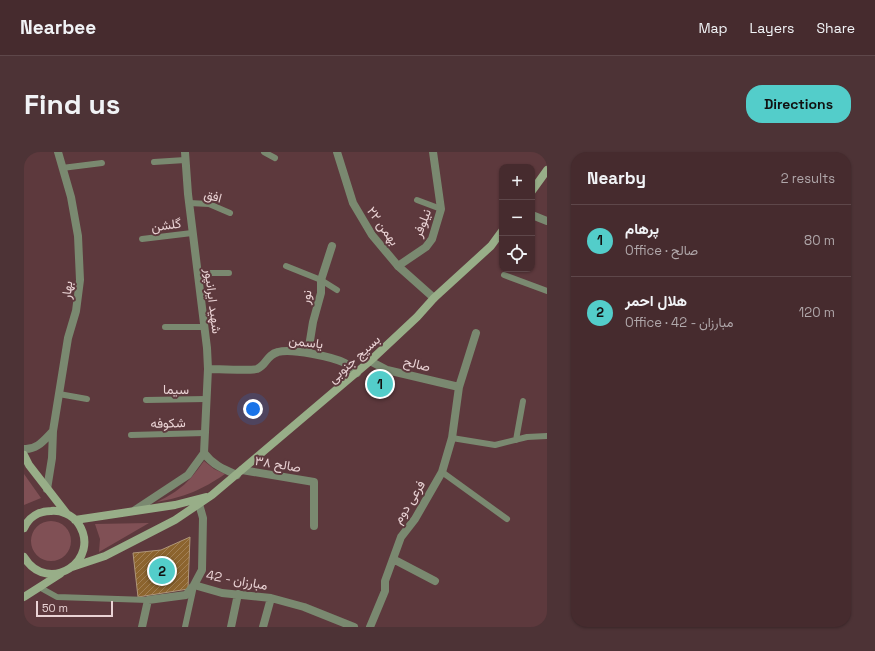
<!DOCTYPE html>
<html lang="en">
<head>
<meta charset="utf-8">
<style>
  body { margin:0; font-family:"Space Grotesk",Vazirmatn,sans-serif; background:#4d3336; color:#f1f3f6 }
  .controls { position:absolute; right:12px; top:12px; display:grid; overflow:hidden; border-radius:8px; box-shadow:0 1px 3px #0004 }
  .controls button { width:36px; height:36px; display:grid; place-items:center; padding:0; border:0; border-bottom:1px solid #5e474a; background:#462b2e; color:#f1f3f6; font:20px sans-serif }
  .scale { position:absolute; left:12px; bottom:10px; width:77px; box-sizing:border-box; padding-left:4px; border:2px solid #ead3d5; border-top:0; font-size:11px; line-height:14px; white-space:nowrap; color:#ead3d5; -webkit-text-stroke:3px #5d393d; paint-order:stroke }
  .you { position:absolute; left:229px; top:257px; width:14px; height:14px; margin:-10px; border:3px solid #fff; border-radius:50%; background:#1a73e8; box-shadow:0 0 0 6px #1a73e833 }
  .badge { display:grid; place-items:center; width:26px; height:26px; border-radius:50%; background:#53cdca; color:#111; font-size:13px; font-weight:700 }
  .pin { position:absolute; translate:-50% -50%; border:2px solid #fff; box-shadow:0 1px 4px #0006 }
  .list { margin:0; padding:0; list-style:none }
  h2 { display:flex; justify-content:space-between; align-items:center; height:52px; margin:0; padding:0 16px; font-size:17px }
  h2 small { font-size:13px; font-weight:400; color:#b0a7aa }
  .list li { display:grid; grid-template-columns:26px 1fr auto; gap:12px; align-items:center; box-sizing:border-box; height:72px; padding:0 16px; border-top:1px solid #5e474a }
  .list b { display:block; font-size:15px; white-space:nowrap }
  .list p { margin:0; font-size:13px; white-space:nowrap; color:#b0a7aa }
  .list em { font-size:13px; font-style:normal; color:#b0a7aa }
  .icon { flex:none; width:22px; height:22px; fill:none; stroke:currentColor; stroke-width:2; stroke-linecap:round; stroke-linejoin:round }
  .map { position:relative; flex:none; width:523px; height:475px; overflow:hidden; border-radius:16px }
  header { display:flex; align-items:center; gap:24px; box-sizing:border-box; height:56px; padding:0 20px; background:#462b2e; border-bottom:1px solid #5e474a }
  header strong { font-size:19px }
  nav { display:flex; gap:22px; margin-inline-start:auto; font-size:14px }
  .intro { display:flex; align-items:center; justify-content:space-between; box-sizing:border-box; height:96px; padding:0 24px }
  h1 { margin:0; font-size:28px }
  .button { padding:10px 18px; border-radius:16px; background:#53cdca; color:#111; font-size:14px; font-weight:700 }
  main { display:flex; gap:24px; padding:0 24px }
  aside { flex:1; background:#462b2e; border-radius:16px; box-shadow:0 1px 3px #0004 }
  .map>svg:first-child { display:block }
</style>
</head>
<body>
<header>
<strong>Nearbee</strong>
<nav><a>Map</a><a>Layers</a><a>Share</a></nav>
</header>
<div class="intro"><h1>Find us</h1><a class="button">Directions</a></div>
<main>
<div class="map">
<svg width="523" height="475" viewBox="0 0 523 475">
  <defs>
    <pattern id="building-hatch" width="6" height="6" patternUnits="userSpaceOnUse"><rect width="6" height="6" fill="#8c642e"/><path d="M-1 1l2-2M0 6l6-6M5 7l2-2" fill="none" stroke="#a28055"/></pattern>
  </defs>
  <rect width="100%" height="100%" fill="#5d393d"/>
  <path fill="#805055" d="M 180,309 L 190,317 L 201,322 C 178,338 160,345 133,350 C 157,338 165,330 180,309 Z
    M 0,322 L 17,346 L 0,353 Z
    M7 389a20 20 0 1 1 40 0a20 20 0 1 1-40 0Z
    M 125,371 L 75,400 L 76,387 L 71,372 Z"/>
  <path fill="url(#building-hatch)" stroke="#af9679" d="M 166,385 L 164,437 L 114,445 L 109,401 L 137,398 Z"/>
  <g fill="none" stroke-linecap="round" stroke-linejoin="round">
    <path stroke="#7a8970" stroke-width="6" d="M 240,0 L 251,6
      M 130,10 L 161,8
      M 38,16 L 78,11
      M 393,48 L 417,57
      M 165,51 L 185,52 L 206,61
      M 118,87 L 168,81
      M 262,114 L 297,128 L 313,138
      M 173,121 L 205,121
      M 480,123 L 523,139
      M 141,175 L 180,175
      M 35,242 L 63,247
      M 122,248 L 182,247
      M 107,283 L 181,281
      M 428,286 L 471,293 L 503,285 L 523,284
      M 492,288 L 499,249
      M 418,320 L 483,367
      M 15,435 L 33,445 L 124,448
      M 161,475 L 170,434"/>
    <path stroke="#7a8970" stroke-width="8" d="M 161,0 L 164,42 L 183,196 L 184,217 L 180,301
      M 508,63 L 523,69
      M 374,114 L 402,95 L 408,87 L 417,57 L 409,0
      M 284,201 L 289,170 L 297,141 L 297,128 L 308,94
      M 346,209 L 363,218 L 435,235
      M 184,217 C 193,217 226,219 233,217 C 243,213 242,203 254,200 C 267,196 309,205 321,211 C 325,213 329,218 333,221
      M 29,279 L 44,186 L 52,159 L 56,128 L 54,84 L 47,45 L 34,0
      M 0,297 C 13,298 20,288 29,279 L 28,306 L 23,337
      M 180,301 C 189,313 199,317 213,323
      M 218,318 L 290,330 L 290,374
      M 111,358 L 164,323 L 180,301
      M 369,407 L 411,429
      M 170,433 L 198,441 L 247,446 L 280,455 L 330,475
      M 118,475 L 124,448 L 162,443 L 170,433 L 178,418 L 179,366 L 175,352
      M 207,475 L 214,442
      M 239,475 L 247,446
      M 346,475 L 361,439 L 361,429 L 377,385 L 391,367 L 418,320 L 428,286 L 435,235 L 452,181"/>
    <path stroke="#7a8970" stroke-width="8" d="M 313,0 L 329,51 L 348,83 L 374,114 L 410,146"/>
    <path stroke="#98ae88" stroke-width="8" d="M 508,39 L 523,18
      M 0,303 L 5,313 L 43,362
      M 51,368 L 151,353 L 182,345
      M 0,376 C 5,365 15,359 27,359 C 37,358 48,363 54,371 C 79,408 24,444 0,405
      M 48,415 L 81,404 L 151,368 L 188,343 L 346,209 L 393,165 L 410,146 L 467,94 L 478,79
      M 0,445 L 36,422"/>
  </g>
  <g text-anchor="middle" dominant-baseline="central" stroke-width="4" stroke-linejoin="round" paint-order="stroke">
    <g font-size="13" fill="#ead3d5" stroke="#5d393d">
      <text transform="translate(189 44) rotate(15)">افق</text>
      <text transform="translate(398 71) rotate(-69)">نیلوفر</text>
      <text transform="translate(142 73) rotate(-8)">گلشن</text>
      <text transform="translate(359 74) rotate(54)">۲۲ بهمن</text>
      <text transform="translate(43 138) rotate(-84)">بهار</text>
      <text transform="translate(282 145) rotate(-80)">نور</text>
      <text transform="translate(189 149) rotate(83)">شهید ایرانپور</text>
      <text transform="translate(282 190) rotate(7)">یاسمن</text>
      <text transform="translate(330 207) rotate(-42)">بسیج جنوبی</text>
      <text transform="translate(393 212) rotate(14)">صالح</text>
      <text x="152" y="237">سیما</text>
      <text transform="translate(144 271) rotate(-1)">شکوفه</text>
      <text transform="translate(254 312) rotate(9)">صالح ۳۸</text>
      <text transform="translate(385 350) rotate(-58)">فرعی دوم</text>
      <text transform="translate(213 428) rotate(10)">مبارزان - 42</text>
    </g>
  </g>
</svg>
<div class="controls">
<button>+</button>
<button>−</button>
<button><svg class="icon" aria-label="locate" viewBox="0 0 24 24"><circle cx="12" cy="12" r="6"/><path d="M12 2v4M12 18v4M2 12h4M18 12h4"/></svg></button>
</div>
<div class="scale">50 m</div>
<div class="you"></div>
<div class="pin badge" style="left:356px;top:232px">1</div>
<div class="pin badge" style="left:138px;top:419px">2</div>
</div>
<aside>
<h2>Nearby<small>2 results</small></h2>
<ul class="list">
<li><span class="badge">1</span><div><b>پرهام</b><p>Office · صالح</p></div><em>80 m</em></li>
<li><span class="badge">2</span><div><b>هلال احمر</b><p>Office · مبارزان - 42</p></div><em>120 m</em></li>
</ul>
</aside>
</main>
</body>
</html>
